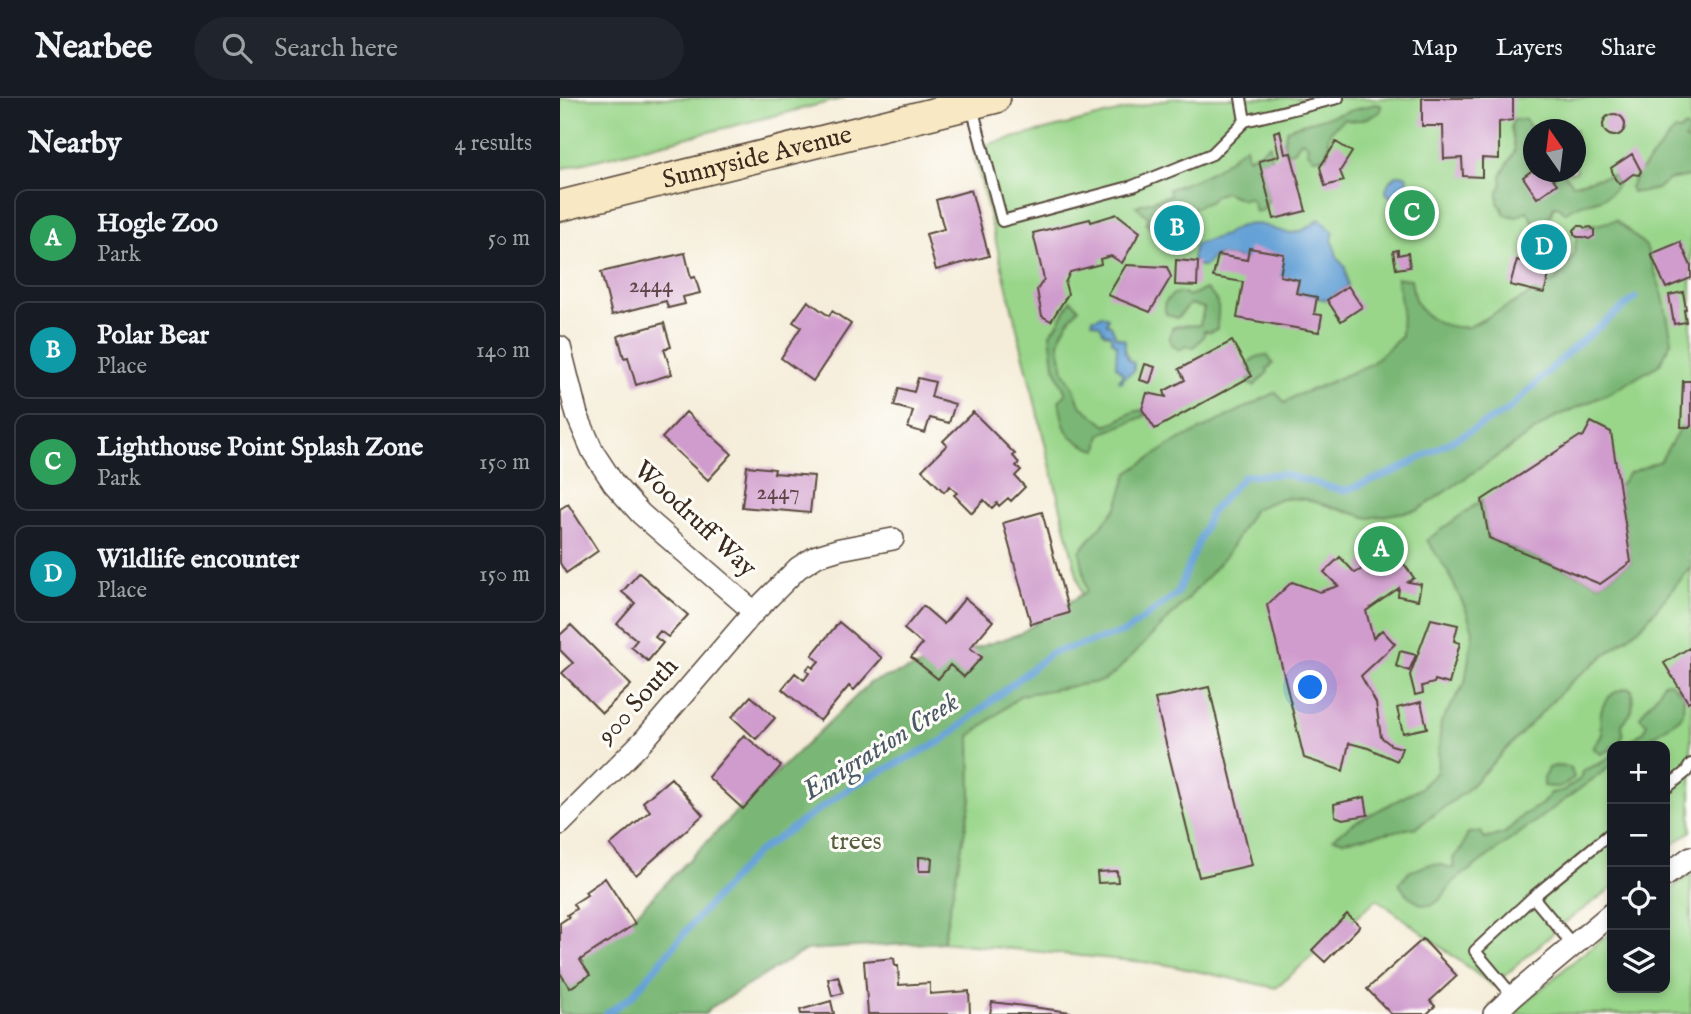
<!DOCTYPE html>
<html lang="en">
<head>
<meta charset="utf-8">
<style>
  body { margin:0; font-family:"IM FELL English",serif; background:#20242c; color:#f1f3f6 }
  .controls { position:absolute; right:21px; bottom:21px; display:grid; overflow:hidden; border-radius:14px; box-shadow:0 4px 10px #0003 }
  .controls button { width:63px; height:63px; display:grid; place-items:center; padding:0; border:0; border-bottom:2px solid #363941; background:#171b24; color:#f1f3f6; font:35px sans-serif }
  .compass { position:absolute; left:963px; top:21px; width:63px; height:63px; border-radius:50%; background:#171b24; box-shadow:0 4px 10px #0003; rotate:346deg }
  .you { position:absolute; left:751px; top:590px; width:24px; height:24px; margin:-18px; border:5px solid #fff; border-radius:50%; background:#1a73e8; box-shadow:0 0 0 10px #1a73e833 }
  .badge { display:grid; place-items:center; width:46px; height:46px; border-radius:50%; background:#1f6fb2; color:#fff; font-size:23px; font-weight:700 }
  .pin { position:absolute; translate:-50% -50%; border:4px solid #fff; box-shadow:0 2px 7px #0006 }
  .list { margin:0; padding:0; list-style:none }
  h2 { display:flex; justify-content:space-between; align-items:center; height:91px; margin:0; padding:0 28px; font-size:30px }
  h2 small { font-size:23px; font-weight:400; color:#9ea1a6 }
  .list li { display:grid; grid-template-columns:46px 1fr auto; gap:21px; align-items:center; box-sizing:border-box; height:98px; margin:0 14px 14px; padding:0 14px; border:2px solid #363941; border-radius:14px }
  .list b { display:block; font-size:26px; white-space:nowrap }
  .list p { margin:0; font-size:23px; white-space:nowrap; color:#9ea1a6 }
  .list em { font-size:23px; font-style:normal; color:#9ea1a6 }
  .icon { flex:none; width:38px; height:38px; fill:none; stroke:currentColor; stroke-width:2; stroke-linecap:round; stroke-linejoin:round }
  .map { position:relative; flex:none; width:1131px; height:916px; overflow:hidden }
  header { display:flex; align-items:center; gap:42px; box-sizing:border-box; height:98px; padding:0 35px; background:#171b24; border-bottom:2px solid #363941 }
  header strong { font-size:33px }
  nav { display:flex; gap:38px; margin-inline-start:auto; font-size:24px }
  .search { width:490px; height:63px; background:#20242c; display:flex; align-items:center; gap:18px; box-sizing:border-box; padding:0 24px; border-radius:38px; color:#9ea1a6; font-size:26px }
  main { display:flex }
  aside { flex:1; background:#171b24 }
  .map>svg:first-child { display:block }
</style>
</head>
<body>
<header>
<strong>Nearbee</strong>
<div class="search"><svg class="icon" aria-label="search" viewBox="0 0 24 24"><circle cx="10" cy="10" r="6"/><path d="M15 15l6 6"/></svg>Search here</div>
<nav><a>Map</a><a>Layers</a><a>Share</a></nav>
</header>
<main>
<aside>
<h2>Nearby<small>4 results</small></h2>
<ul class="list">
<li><span class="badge" style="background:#2e9e5b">A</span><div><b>Hogle Zoo</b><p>Park</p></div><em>50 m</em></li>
<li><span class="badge" style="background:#0f9aa8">B</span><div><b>Polar Bear</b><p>Place</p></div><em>140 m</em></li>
<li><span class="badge" style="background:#2e9e5b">C</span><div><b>Lighthouse Point Splash Zone</b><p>Park</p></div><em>150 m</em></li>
<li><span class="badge" style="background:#0f9aa8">D</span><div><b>Wildlife encounter</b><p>Place</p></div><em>150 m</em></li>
</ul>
</aside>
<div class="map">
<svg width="1131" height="916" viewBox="0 0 1131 916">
  <rect width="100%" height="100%" fill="#fdfcf7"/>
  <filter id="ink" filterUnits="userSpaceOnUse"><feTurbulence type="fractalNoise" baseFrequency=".0143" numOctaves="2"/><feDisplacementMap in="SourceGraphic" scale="14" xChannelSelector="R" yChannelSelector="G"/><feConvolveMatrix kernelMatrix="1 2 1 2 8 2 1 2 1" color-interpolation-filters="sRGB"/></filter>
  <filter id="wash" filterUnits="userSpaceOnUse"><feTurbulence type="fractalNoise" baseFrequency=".00686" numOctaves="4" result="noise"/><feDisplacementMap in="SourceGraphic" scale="28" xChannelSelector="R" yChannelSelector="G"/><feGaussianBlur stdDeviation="1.57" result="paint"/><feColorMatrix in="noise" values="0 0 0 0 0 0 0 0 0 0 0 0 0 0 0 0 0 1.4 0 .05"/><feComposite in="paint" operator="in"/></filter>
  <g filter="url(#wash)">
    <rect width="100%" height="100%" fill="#f5edd9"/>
    <path fill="#99d68a" stroke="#6a8054" stroke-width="2" fill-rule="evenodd" d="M 0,0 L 285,0 L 0,71 Z
      M 613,0 L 1131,0 L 1131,733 L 1105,752 L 1105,648 L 1052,648 L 1052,790 L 1008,822 L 933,888 L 817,801 L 716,890 L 603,866 L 383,844 L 411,701 L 410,638 L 461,597 L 530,530 L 413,50 ZM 974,32 L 1016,32 L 1016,74 L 974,74 Z
      M 1131,776 L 1131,916 L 951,916 L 1020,858 L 1052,834 L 1052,890 L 1105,890 L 1105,795 Z"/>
    <path fill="#7ab776" stroke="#5a704a" stroke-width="2" d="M 815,6 L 821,7 L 820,14 C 810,20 796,25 784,21 L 770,34 L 768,41 L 770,44 L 766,59 L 753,60 L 747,53 L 748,46 L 741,43 L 735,52 L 725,56 L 724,44 L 727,32 L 735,28 Z
      M 965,21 L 973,33 L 974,74 L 1003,74 L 1013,86 L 1053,77 L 1057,87 C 1044,109 1024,99 1005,115 L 999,109 L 994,108 L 991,116 L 984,126 L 974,126 L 967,113 L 957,119 L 945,117 L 942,110 L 938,105 L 938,94 L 942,86 L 941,78 L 955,52 L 951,29 L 953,22 Z
      M 1126,29 L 1129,33 L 1125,41 L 1131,44 L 1131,78 L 1108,82 L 1097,91 L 1083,94 L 1072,94 L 1070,89 L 1076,78 L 1115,32 L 1119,33 Z
      M 710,46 L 711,60 L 700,63 L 709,101 L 703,112 L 695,114 L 693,104 L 687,99 L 684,102 L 665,94 L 656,97 L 649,104 L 640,107 L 622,119 L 616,118 L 608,124 L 608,133 C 598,137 592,134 586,125 L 589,120 L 576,108 L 610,97 L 609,91 C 627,85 647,78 663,66 C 671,60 677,54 686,48 L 688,60 L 702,53 Z
      M 1056,122 L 1086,148 L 1103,198 L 1112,242 L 1100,266 L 1050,295 L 995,319 L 858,412 L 809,420 L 745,401 L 722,400 L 694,411 L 668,455 L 626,503 L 556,574 L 543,583 L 461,597 L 410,638 L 411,701 L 383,844 L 246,852 L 152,909 L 145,916 L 0,916 L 0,869 L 60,832 L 183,707 L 311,584 L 459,536 L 527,493 L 520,453 L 557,409 L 568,375 L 610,347 L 716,294 L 725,305 L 735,298 L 761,288 L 811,266 L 841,239 L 842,211 L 837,180 L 851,181 C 852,189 853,197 856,204 C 866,223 888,231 909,229 L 995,183 L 1014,157 L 1018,131 Z
      M 646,191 C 664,207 657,211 657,231 L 651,234 L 644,233 L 644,238 L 634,249 L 626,248 L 619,252 C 609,245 608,241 612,230 C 622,225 630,229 640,227 L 644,210 L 630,206 L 617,220 L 606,216 L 604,206 C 611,196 618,191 629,198 Z
      M 511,202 L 519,210 L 511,219 L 502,234 L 499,246 L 504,274 L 514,290 L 520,307 L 547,328 L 573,314 L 583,312 L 585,318 L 541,336 L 538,352 C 527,350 513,342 507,333 C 502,326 501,312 499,303 L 506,296 L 494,268 L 490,235 L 496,229 Z
      M 707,257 L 713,266 L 707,271 L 708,274 L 694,288 L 689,286 L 688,280 L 691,278 L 686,268 C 692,260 697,258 707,257 Z
      M 1121,329 L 1131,329 L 1131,469 L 1083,527 L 1010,585 L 905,694 L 857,729 L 784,743 L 773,740 L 792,726 L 859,691 L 877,674 L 881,624 L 905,585 L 913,533 L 906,512 L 888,474 L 867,442 L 922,402 L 929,440 L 1040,486 L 1071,464 L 1059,388 L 1069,375 L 1100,363 Z
      M 1110,584 L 1124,597 L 1123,614 L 1120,620 L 1079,648 L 1064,648 L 1084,633 L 1087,626 L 1080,619 C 1087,605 1097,602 1103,585 Z
      M 1068,590 L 1072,592 C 1073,609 1075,613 1062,626 L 1063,638 L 1057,648 L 1052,648 L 1052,651 L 1041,656 L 1033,650 L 1042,637 C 1037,613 1043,595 1068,590 Z
      M 1052,657 L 1052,667 L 893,784 C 889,789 887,793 883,798 C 868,818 849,801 839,786 L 850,773 C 859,772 867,765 875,766 C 883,766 886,770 894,770 L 893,760 L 902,750 L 908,735 L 921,734 L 925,741 L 945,735 L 963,717 L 982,706 L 991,695 L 1002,693 L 1020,681 L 1024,672 L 1041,665 Z
      M 995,668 L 1010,669 L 1014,679 C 1004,690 998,690 984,688 L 984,680 L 988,670 Z"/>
    <path fill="#65a1d6" stroke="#50667a" stroke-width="2" d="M 836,77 L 845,77 L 847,79 L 848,87 L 841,93 L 844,108 L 839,110 L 836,105 L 831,104 L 832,100 L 826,95 C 826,86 830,83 836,77 Z
      M 759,121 L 774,134 L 772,142 L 778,161 L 785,169 L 788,188 L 767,202 L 736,195 L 738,182 L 720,178 L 687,162 L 658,157 L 650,162 L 644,169 L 635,166 L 632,160 L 635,147 C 644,143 652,141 661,138 C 668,136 674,130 681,128 C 714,118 724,153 759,121 Z
      M 542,217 L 548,220 L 547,226 L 551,227 L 556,239 L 565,242 L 565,254 L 569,262 L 574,265 L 574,273 L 563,280 L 563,283 L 561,284 L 559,282 L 563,276 L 556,268 L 556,265 L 557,247 L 552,243 L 550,236 L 544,235 L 540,227 L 532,224 L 533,220 L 537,220 Z"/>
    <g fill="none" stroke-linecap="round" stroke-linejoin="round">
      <path stroke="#65a1d6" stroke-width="7" d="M 46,916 L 72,898 L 137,820 L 195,756 L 294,687 L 382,643 L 491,555 L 565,534 L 617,496 L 651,414 L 684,378 L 723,376 L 784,393 L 838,372 L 947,313 L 1013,250 L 1075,200"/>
    </g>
    <g id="blocks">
      <path fill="#d09ccd" d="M 862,0 L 953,0 L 953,22 L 939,24 L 939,61 L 922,60 L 922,79 L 903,78 L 902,60 L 884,61 L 883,28 L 862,28 Z
        M1043 27a11 11 0 1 1 22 0a11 11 0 1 1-22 0Z
        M 720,32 L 725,56 L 731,55 L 746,113 L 714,121 L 699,63 L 719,58 L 714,34 Z
        M 776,44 L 792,54 L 780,73 L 784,83 L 765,88 L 760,69 Z
        M 1072,56 L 1081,73 L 1079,77 L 1073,76 L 1060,86 L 1055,81 L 1051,70 Z
        M 974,71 L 974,74 L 988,74 L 997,86 L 977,100 L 963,79 Z
        M 411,92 L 429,158 L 376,172 L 366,136 L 384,131 L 376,102 Z
        M 557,116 L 580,134 L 562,165 L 551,158 L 540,161 L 541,166 L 510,174 L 505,185 L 508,196 L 491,223 L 482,218 L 477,192 L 484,181 L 473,135 L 530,121 L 531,124 Z
        M 1018,128 L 1022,128 L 1025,130 L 1031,129 L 1034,132 L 1034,138 L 1029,141 L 1023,139 L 1017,139 L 1014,136 L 1014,132 Z
        M 986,136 L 1006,152 L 990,165 L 992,166 L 984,195 L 950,187 L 957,162 L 965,164 L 967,158 L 968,159 L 969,153 L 962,139 Z
        M 1120,144 L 1131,168 L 1131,180 L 1106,190 L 1091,156 Z
        M 689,150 L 724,156 L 720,178 L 739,182 L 736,195 L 757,199 L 754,216 L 762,217 L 759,234 L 677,220 L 683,184 L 653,179 L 658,157 L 687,162 Z
        M 838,152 L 838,157 L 848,155 L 850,169 L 836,171 L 833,153 Z
        M 125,155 L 131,180 L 135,179 L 140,195 L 123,199 L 125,206 L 108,210 L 106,203 L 52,217 L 41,174 Z
        M 616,162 L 638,164 L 637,188 L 615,187 Z
        M 566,167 L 607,169 L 611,179 L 590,214 L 548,197 Z
        M 788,188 L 802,209 L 781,223 L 767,202 Z
        M 1123,194 L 1126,211 L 1124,212 L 1126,224 L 1114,226 L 1109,197 Z
        M 248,203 L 269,218 L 272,213 L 291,226 L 253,283 L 221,260 L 241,229 L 233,224 Z
        M 104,225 L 111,249 L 104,251 L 112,276 L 76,287 L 68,259 L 64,260 L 58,238 Z
        M 672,243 L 692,278 L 595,331 L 582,311 L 587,295 L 606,299 L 604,293 L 625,282 L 619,271 Z
        M 585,266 L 595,269 L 590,285 L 580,282 Z
        M 358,280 L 375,284 L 371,299 L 395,306 L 389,325 L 370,320 L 365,335 L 348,330 L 353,313 L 334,308 L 339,290 L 354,294 Z
        M 1123,283 L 1131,283 L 1131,329 L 1121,329 Z
        M 126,314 L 172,356 L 148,382 L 102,340 Z
        M 413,314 L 455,356 L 453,358 L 459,365 L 456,368 L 461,372 L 455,378 L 465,389 L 451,403 L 448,400 L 439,408 L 437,405 L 432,410 L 424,402 L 412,415 L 394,397 L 397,395 L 390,388 L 384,394 L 362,372 L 387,347 L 383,343 Z
        M 1031,324 L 1051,334 L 1071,464 L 1040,486 L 929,440 L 922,402 L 1020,338 L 1023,339 Z
        M 187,368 L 215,371 L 214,375 L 254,378 L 250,415 L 182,409 Z
        M 8,406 L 38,453 L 6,475 L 0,465 L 0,411 Z
        M 482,414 L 509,515 L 471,526 L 443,425 Z
        M 822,451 L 831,465 L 839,459 L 854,480 L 848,484 L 861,486 L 858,502 L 838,498 L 839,490 L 806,513 L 813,540 L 822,532 L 835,546 L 801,578 L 816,605 L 821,639 L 831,647 L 842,650 L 837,663 L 808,650 L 789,645 L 783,673 L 744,660 L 707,507 L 732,484 L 760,494 L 778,488 L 764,474 L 780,459 L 795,475 L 802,471 L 799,466 Z
        M 79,475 L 128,517 L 108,539 L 100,533 L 95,539 L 103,545 L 88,563 L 71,549 L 77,542 L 57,526 L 75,505 L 62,494 Z
        M 405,500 L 433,523 L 410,550 L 422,559 L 404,579 L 390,567 L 378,581 L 351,559 L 362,546 L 344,531 L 363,508 L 384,526 Z
        M 871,521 L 898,527 L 894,543 L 900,545 L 889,586 L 875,582 L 874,585 L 862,588 L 863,595 L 855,597 L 850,577 Z
        M 279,524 L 322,560 L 294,592 L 289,588 L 260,623 L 222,591 L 235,575 L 244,582 L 249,575 L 246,572 L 250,567 L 253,570 L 259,563 L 252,557 Z
        M 11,527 L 71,587 L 42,615 L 2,575 L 13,565 L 0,552 L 0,537 Z
        M 1129,550 L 1131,553 L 1131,602 L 1128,604 L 1104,565 Z
        M 840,553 L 856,557 L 849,573 L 836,568 Z
        M 649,589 L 692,767 L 639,779 L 595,601 Z
        M 191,598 L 215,620 L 196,641 L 172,619 Z
        M 861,604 L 867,630 L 843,635 L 837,610 Z
        M 184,637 L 221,668 L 183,711 L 148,679 Z
        M 111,680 L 143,717 L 76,777 L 50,747 L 90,713 L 83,704 Z
        M 805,699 L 808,717 L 783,721 L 775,718 L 774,706 Z
        M 359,759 L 372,760 L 371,773 L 359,773 Z
        M 557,773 L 558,784 L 538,785 L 537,774 Z
        M 45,780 L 75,826 L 20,862 L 30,877 L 10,890 L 0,875 L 0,825 L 9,819 L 7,817 L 16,811 L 13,806 L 27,797 L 25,794 Z
        M 787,816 L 800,828 L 765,864 L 752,852 Z
        M 863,841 L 897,878 L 870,903 L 875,908 L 867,916 L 831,916 L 807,891 Z
        M 334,860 L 335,868 L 338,868 L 339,887 L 370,885 L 370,896 L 409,893 L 410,916 L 308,916 L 304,863 Z
        M 278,878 L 283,895 L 272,898 L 268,881 Z
        M 271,903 L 274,916 L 241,916 L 240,912 Z
        M 432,904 L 510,914 L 510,916 L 430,916 Z"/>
    </g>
  </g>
  <g filter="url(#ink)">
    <use href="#blocks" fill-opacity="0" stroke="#57473a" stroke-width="2"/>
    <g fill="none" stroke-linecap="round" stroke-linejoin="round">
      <defs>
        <path id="lane" d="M 412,9 L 442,123 L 573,88 L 652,56 L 685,23 L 681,0
          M 685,23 L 778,0
          M 1105,691 L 1126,674 L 1131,666
          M 1013,847 L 973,799 L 1052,734
          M 953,898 L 915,853 L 973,799"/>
        <path id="street" d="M 0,249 L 17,317 L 33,354 L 54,386 L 81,416 L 194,514
          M 0,726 L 84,642 L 194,514 L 238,470 L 257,458 L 280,451 L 333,441
          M 1105,778 L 1131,759
          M 934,916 L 953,898 L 1052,815"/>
        <g id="secondary">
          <path id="s1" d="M 0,108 L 435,0"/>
        </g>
      </defs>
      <use href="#lane" stroke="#57473a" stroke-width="14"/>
      <use href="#street" stroke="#57473a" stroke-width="24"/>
      <use href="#secondary" stroke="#57473a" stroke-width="33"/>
      <use href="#lane" stroke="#fff" stroke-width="10"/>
      <use href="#street" stroke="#fff" stroke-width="21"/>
      <use href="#secondary" stroke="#f8e8c3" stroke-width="30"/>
    </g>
  </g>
  <g text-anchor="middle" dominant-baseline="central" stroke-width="6" stroke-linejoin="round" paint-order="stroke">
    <g font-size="23" fill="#60464a">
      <text x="91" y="187">2444</text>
      <text x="218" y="394">2447</text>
    </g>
    <g font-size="26" fill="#3b2a1e" stroke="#fdfcf7">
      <text stroke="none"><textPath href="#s1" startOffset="203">Sunnyside Avenue</textPath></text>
      <text transform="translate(135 421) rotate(43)">Woodruff Way</text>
      <text transform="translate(78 603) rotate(-48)">900 South</text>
    </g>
    <g font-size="26" fill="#575e3e" stroke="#fdfcf7">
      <text x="296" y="743">trees</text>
    </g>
    <g font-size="28" font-style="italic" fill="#4c5a68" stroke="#fdfcf7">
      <text transform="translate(321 649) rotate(-32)">Emigration Creek</text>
    </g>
  </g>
</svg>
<div class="controls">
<button>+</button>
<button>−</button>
<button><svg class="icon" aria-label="locate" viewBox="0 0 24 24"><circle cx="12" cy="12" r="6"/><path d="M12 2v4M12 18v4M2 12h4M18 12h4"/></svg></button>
<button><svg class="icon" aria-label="layers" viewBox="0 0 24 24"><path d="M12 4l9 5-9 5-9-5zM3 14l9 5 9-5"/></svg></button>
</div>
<svg class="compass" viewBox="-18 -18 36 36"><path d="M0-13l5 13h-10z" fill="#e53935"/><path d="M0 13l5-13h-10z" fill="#9ea1a6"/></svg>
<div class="you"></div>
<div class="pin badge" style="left:821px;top:451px;background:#2e9e5b">A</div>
<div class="pin badge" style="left:617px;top:130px;background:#0f9aa8">B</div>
<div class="pin badge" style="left:852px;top:115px;background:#2e9e5b">C</div>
<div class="pin badge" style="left:984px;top:149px;background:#0f9aa8">D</div>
</div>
</main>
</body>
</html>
